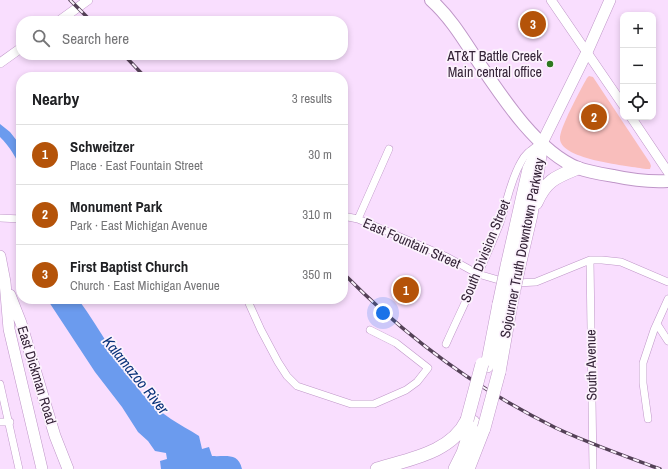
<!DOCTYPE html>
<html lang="en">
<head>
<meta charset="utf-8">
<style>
  body { margin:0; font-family:"Archivo Narrow",sans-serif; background:#f6f6f6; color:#202124 }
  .controls { position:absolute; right:12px; top:12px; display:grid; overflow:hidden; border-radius:8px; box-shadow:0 2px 6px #0003 }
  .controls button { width:36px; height:36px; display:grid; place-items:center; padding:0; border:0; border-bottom:1px solid #e0e0e0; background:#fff; color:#202124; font:20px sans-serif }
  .you { position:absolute; left:383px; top:313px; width:14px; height:14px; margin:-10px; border:3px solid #fff; border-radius:50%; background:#1a73e8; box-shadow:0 0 0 6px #1a73e833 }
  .badge { display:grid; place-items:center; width:26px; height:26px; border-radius:50%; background:#b45309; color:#fff; font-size:13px; font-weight:700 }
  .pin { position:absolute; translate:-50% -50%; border:2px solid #fff; box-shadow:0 1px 4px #0006 }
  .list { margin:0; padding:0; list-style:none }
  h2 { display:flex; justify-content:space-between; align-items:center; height:52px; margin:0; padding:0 16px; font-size:17px }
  h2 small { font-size:13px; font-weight:400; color:#757577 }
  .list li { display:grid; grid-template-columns:26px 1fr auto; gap:12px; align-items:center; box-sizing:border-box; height:60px; padding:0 16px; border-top:1px solid #e0e0e0 }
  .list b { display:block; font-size:15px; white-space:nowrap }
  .list p { margin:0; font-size:13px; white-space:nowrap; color:#757577 }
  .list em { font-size:13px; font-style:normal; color:#757577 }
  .icon { flex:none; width:22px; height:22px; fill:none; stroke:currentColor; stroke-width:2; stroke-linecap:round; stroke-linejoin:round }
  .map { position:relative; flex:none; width:668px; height:469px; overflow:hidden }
  .search { position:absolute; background:#fff; box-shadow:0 2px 6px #0003; left:16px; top:16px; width:332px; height:44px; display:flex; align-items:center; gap:10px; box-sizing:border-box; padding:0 14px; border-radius:16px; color:#757577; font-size:15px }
  .panel { position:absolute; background:#fff; box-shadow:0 2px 6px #0003; left:16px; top:72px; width:332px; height:232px; border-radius:16px }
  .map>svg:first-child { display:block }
</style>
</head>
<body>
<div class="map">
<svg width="668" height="469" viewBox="0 0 668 469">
  <rect width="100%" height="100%" fill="#f9defe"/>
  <path fill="#f9bebc" d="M 589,76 L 593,77 L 650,163 L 651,166 L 650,169 L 646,169 C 630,166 561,160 560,139 C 559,129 581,89 587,78 Z"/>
  <path fill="#6b9bee" d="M 0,124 L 10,132 L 21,146 L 21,171 C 17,158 10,147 0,137 Z
    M 47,299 L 78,299 C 102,331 120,369 146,398 C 161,415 180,424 199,436 L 202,449 L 209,447 L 212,456 C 226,457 238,452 242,469 L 161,469 L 160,461 L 167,459 L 166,453 L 155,451 L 148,441 L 138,432 L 122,407 L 95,372 Z"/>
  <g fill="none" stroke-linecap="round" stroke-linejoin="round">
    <defs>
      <path id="minor" d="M 343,216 L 358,219 L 447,257 L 478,274 L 502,281 L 517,283 L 536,282 L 590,260 L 602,260 L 621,262 L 668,282
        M 0,218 L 21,219
        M 358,219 L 389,149
        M 590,260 L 593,469
        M 247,299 L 261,330 L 278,362 L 287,376 L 297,386 L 351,404 L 374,404 L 406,390 L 417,382 L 428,368 L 396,343 L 370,330
        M 657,324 L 668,341
        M 446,344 C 464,304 484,264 500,223 C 507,202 510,181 521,162 C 525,154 531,150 538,145
        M 0,384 L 19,469
        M 648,419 L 643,383 L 643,363 L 654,330 L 668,299
        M 0,422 L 10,422"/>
      <path id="tertiary" d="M 551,0 L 623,105
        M 59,21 L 88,0
        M 0,63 L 21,48
        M 631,117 L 668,172"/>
      <path id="primary" d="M 542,143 L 587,52 L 610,0
        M 0,256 L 5,282 L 9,329 L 42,469
        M 10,295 L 21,323 L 55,436 L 68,469"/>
      <path id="trunk" d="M 431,0 C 449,16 462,37 475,57 C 500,94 536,151 578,168 C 589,172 602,174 614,176 C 632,180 650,182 668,181"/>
      <path id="motorway" d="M 536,203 C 546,180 556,177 578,168
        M 507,266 L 529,169 L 542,143
        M 519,266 L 531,215 L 540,155
        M 487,366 L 499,304
        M 499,372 L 511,304
        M 377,469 C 409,459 451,453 467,420
        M 455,469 L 463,453 L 473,422
        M 468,469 L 484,428"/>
    </defs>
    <use href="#minor" stroke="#bf96c8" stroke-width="8"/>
    <use href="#tertiary" stroke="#bf96c8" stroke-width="10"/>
    <use href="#primary" stroke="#bf96c8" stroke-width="12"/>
    <use href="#trunk" stroke="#bf96c8" stroke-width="14"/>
    <use href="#motorway" stroke="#bf96c8" stroke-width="14"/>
    <use href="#minor" stroke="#fff" stroke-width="7"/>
    <use href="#tertiary" stroke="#fff" stroke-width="9"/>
    <use href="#primary" stroke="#fff" stroke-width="11"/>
    <use href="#trunk" stroke="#fff" stroke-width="12"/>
    <use href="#motorway" stroke="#fff" stroke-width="13"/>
    <defs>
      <path id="rail" d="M 70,0 L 91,21
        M 124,55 L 145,77
        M 343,273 C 405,336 476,389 556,428 C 590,444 625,456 660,469"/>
    </defs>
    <use href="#rail" stroke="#544157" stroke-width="3.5"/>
    <use href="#rail" stroke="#fcf3fd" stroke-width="2" stroke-dasharray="6" stroke-linecap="butt"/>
    <defs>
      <path id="motorway-bridge" d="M 499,304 L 507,266
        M 511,304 L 519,266
        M 467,420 L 482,364
        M 484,428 L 499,372"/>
    </defs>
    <use href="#motorway-bridge" stroke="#bf96c8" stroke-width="14" stroke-linecap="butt"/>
    <use href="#motorway-bridge" stroke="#fff" stroke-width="13"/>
  </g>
  <circle fill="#2d781f" stroke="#fcf3fd" stroke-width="1.5" cx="550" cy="64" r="4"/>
  <g text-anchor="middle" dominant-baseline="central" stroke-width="3.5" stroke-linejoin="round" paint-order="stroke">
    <g font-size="14" fill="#342337" stroke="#fcf3fd" text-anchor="end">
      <text x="542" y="56">AT&amp;T Battle Creek<tspan x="542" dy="16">Main central office</tspan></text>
    </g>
    <g font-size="14" fill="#342337" stroke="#fcf3fd">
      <text transform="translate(412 243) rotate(24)">East Fountain Street</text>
      <text transform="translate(522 248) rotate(-79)">Sojourner Truth Downtown Parkway</text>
      <text transform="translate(485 251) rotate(-68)">South Division Street</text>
      <text transform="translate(591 365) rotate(-91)">South Avenue</text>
      <text transform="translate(37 375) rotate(73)">East Dickman Road</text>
    </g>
    <g font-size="15" font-style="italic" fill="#063078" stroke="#fcf3fd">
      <text transform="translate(136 375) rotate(51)">Kalamazoo River</text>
    </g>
  </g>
</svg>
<div class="controls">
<button>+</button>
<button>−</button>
<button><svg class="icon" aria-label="locate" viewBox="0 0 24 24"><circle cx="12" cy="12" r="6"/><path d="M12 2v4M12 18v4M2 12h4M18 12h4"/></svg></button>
</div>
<div class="you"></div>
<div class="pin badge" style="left:406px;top:290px">1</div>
<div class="pin badge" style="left:594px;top:117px">2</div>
<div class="pin badge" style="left:533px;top:24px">3</div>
<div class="search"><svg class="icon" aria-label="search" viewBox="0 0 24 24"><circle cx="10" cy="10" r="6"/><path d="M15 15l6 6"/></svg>Search here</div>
<section class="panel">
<h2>Nearby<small>3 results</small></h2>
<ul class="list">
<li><span class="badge">1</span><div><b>Schweitzer</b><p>Place · East Fountain Street</p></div><em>30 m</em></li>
<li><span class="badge">2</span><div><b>Monument Park</b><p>Park · East Michigan Avenue</p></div><em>310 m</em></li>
<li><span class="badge">3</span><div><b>First Baptist Church</b><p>Church · East Michigan Avenue</p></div><em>350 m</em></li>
</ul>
</section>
</div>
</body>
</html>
